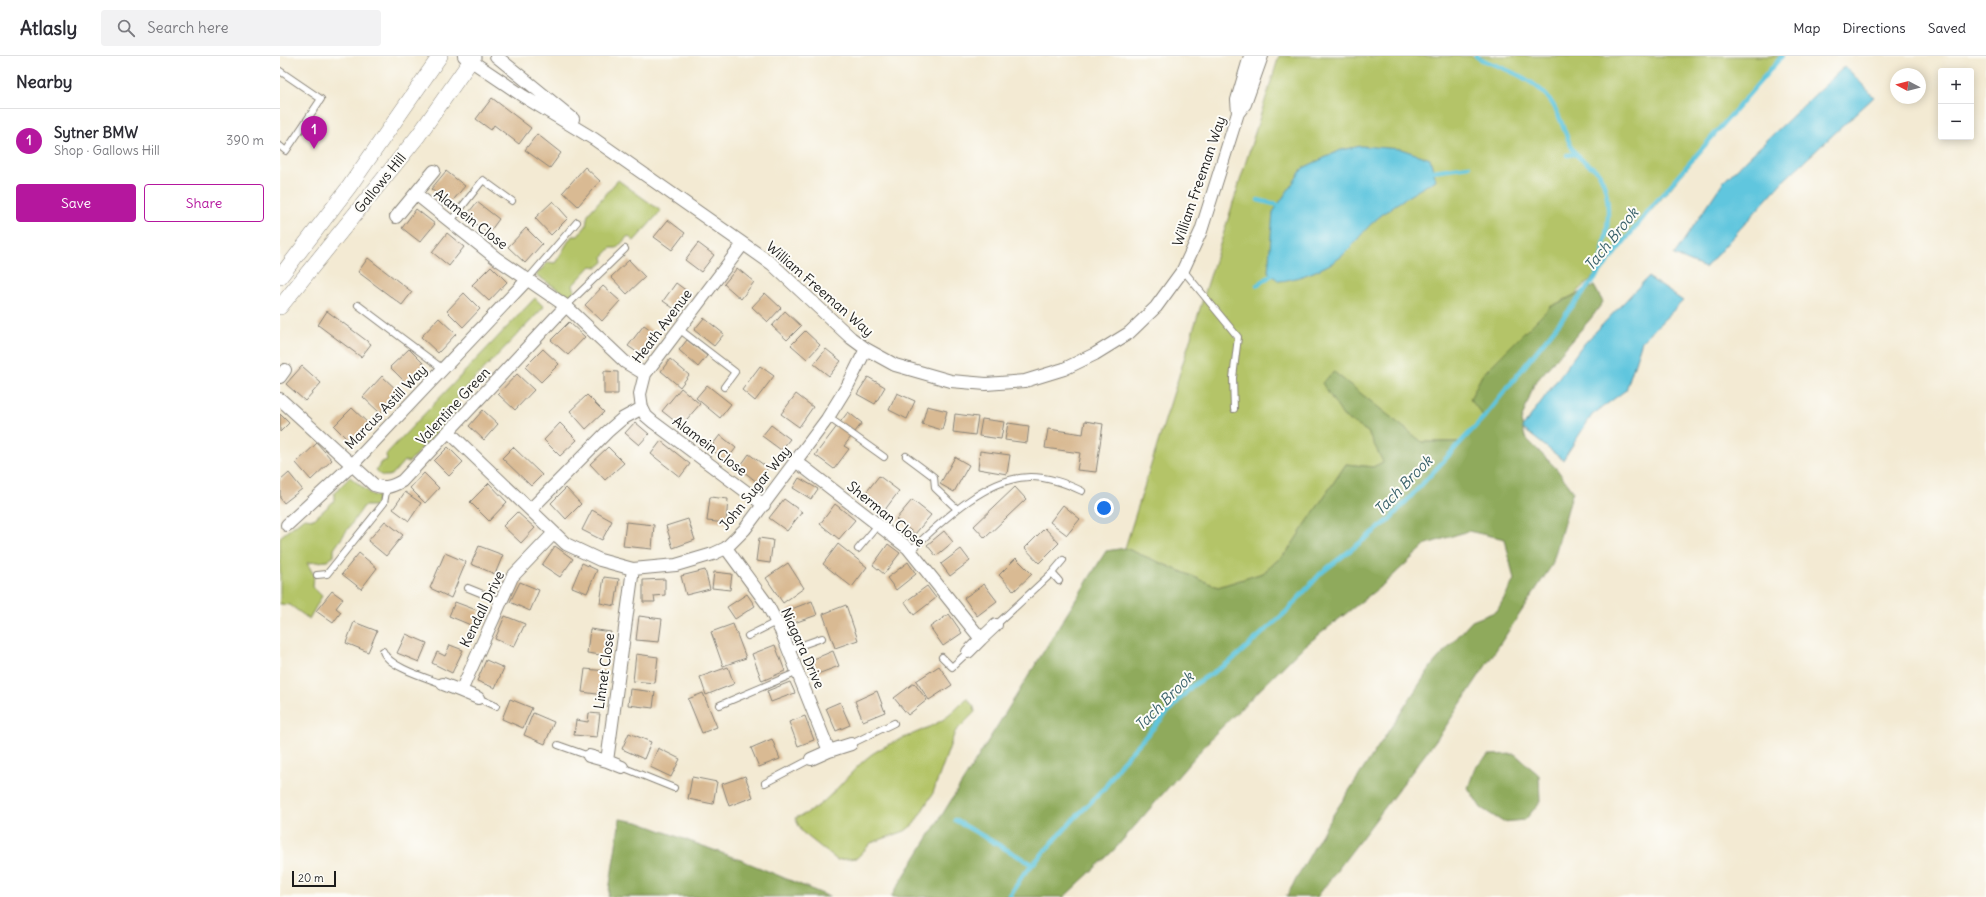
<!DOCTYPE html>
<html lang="en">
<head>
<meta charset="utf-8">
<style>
  body { margin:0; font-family:Delius,sans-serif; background:#f2f2f3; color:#2b2b33 }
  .controls { position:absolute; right:12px; top:12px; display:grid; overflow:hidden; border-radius:4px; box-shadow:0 2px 10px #0003 }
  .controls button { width:36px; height:36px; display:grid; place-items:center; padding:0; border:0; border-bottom:1px solid #e1e1e2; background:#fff; color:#2b2b33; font:20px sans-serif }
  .compass { position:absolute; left:1610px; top:12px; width:36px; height:36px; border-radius:50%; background:#fff; box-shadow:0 2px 10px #0003; rotate:277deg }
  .scale { position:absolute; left:12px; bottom:10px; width:44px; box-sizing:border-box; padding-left:4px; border:2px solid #1c1c1c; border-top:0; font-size:11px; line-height:14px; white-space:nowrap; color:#1c1c1c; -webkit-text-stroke:3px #fdfcf7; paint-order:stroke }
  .you { position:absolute; left:824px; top:452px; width:14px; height:14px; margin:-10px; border:3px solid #fff; border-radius:50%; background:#1a73e8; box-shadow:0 0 0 6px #1a73e833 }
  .badge { display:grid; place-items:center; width:26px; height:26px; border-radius:50%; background:#b5179e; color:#fff; font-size:13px; font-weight:700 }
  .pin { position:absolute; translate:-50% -33px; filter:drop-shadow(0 1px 2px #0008) }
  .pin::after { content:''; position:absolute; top:21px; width:14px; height:12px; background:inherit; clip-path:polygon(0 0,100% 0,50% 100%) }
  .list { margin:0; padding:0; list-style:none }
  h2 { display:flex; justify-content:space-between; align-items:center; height:52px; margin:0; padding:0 16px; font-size:17px }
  h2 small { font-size:13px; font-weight:400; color:#7c7c81 }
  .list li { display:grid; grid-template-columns:26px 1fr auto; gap:12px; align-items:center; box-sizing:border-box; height:64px; padding:0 16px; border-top:1px solid #e1e1e2 }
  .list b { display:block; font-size:15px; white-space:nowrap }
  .list p { margin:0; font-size:13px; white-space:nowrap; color:#7c7c81 }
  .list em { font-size:13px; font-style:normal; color:#7c7c81 }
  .actions { display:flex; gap:8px; padding:12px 16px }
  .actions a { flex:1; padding:9px 0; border:1px solid #b5179e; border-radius:4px; text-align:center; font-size:14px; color:#b5179e }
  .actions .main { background:#b5179e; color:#fff }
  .icon { flex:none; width:22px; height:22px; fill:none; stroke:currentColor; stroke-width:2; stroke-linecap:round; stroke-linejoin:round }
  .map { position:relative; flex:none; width:1706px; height:841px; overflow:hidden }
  header { display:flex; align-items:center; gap:24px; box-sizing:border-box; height:56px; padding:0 20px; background:#fff; border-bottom:1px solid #e1e1e2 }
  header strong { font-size:19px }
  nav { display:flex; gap:22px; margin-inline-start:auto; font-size:14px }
  .search { width:280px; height:36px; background:#f2f2f3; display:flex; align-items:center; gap:10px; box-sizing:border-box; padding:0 14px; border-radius:4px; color:#7c7c81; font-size:15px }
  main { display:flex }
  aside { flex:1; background:#fff }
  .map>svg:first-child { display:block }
</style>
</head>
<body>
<header>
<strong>Atlasly</strong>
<div class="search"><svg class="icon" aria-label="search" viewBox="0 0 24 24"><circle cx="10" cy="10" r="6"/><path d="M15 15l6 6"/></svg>Search here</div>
<nav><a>Map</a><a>Directions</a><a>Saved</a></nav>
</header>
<main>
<aside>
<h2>Nearby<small></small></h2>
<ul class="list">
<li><span class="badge">1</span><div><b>Sytner BMW</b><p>Shop · Gallows Hill</p></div><em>390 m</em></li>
</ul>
<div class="actions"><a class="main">Save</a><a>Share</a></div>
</aside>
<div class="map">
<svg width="1706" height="841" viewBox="0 0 1706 841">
  <rect width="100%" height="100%" fill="#fdfcf7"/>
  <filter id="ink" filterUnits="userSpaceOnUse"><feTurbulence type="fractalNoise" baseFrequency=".025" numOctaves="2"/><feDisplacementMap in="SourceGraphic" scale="8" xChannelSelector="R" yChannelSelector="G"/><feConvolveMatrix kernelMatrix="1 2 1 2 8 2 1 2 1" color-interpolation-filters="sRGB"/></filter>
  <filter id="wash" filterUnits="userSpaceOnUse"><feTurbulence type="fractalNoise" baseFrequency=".012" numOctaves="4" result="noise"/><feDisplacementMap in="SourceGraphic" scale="16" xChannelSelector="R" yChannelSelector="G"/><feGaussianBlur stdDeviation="0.9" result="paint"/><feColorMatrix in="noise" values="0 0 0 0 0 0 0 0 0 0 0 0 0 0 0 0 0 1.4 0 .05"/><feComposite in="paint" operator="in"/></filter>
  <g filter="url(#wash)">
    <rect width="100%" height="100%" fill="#f3ead3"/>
    <path fill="#b4c467" stroke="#687042" d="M 999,0 L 1503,0 L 1320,215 L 1294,239 L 1270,251 L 1204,361 L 1181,386 L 1142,386 L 1053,316 L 1063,360 L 1088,376 L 1104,406 L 1093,411 L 1066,408 L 1007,496 L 983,517 L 938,531 L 845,492 Z
      M 338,124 L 381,155 L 354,185 L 348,180 L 337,192 L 331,192 L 323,200 L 324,206 L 318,211 L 311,210 L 293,229 L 295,235 L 290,241 L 256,219 L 268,206 L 275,207 C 282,198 285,189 292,180 L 298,180 L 306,170 L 308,158 Z
      M 255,242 L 264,251 L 177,341 L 181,351 L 129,406 L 124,405 L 112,419 L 107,420 L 102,420 L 96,414 L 102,406 L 107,404 L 106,399 L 108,396 Z
      M 70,421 L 91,438 L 99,441 L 95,450 L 84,450 L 54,493 L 54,500 L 47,505 L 27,507 L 34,519 L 33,531 L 42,540 L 29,563 L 10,549 L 0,548 L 0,481 L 24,462 L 34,463 L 54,445 L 54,437 Z
      M 687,642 L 694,651 L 695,656 L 675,676 L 653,737 L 634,768 L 625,775 L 591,787 L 577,802 L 557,804 L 522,776 L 515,762 C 549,751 565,718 592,698 C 613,684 637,678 659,666 C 670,660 678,651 687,642 Z"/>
    <path fill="#8faa5c" stroke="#56633c" d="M 1314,230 L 1323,246 L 1312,261 L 1254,328 L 1241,365 L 1245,381 L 1276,412 L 1293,435 L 1272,509 L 1162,676 L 1037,841 L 1006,841 L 1049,765 L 1152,609 L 1192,565 L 1217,555 L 1234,524 L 1225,483 L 1188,475 L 1147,488 L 1105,527 L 1022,592 L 934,679 L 834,794 L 784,841 L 611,841 L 826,495 L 845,492 L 938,531 L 983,517 L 1007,496 L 1066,408 L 1093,411 L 1103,406 L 1088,376 L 1063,360 L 1042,327 L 1054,316 L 1142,386 L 1181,386 L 1204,361 L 1190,343 L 1202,319 L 1270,251 Z
      M 1235,698 L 1259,719 L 1260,746 L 1245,764 L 1223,766 L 1201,752 L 1188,732 L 1195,712 L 1208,699 Z
      M 340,763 L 358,766 L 466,806 L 550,841 L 328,841 Z"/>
    <path fill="#61c6de" stroke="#3e717d" d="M 1565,10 L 1594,41 L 1502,126 L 1425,212 L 1394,199 L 1443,126 Z
      M 1081,90 L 1121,93 L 1150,103 L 1156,124 C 1133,137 1109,151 1090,169 C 1081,178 1073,190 1063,199 C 1050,211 1017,224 999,225 L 988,216 L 993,156 L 1023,112 L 1061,94 Z
      M 1368,221 L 1403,245 L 1362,285 L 1346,334 L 1312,359 L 1283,404 L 1242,372 L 1301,291 Z"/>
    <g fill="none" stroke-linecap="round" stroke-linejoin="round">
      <path stroke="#61c6de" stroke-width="4.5" d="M 1196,0 L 1200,3 C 1225,13 1257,23 1272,47 C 1282,62 1285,82 1295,97 C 1301,106 1315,110 1320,119 C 1335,146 1326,191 1316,217
        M 1287,99 L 1295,98
        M 1153,115 L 1189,110
        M 978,144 L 998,149
        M 977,229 L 992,219
        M 675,764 L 752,808
        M 729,841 L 742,820 L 794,763 L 824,733 L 841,707 L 912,630 L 951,605 L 1006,556 L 1041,517 L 1108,465 L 1204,361 L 1374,148 L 1502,0"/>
    </g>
    <g id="blocks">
      <path fill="#d9ba93" d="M 212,42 L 251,72 L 239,88 L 214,69 L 211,74 L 196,63 Z
        M 257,78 L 281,97 L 270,112 L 245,94 Z
        M 305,111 L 320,125 L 298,150 L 283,136 Z
        M 166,115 L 185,130 L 170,148 L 151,133 Z
        M 273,145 L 288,162 L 271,179 L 255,162 Z
        M 197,146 L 219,163 L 208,178 L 186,160 Z
        M 136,153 L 155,168 L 140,186 L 122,172 Z
        M 388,164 L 405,177 L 392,194 L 374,181 Z
        M 246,172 L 262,188 L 245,207 L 228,191 Z
        M 167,177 L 184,191 L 169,210 L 152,196 Z
        M 418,187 L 434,199 L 421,216 L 405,204 Z
        M 88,202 L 132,236 L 122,249 L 78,216 Z
        M 349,204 L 365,221 L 347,238 L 331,221 Z
        M 211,210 L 227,226 L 209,245 L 192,229 Z
        M 457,212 L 474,226 L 461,243 L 444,228 Z
        M 396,227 L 408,236 L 396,254 L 383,245 Z
        M 323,230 L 340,245 L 322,265 L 305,249 Z
        M 184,237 L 200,253 L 183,271 L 167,255 Z
        M 485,237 L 501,252 L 488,266 L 472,251 Z
        M 47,255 L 91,288 L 81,301 L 38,269 Z
        M 505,255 L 521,270 L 507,284 L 492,270 Z
        M 159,262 L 176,278 L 158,297 L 141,281 Z
        M 424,262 L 444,278 L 434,290 L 414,274 Z
        M 289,266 L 305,281 L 288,299 L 271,284 Z
        M 364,269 L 377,278 L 361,299 L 348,290 Z
        M 525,275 L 540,289 L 527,303 L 511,289 Z
        M 407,284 L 427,300 L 418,311 L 399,294 Z
        M 129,293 L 145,309 L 127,328 L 110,311 Z
        M 263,293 L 279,308 L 261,326 L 245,311 Z
        M 546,293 L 561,305 L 549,320 L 534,308 Z
        M 390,303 L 409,319 L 400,331 L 381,315 Z
        M 22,310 L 41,327 L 25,345 L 6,328 Z
        M 480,310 L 494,320 L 475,345 L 462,334 Z
        M 324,315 L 338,316 L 338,338 L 324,338 Z
        M 237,318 L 254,334 L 235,354 L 218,338 Z
        M 102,320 L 119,336 L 100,357 L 83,341 Z
        M 588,321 L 605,331 L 595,348 L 577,338 Z
        M 427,329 L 451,348 L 440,362 L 416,342 Z
        M 401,332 L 420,348 L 401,370 L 382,355 Z
        M 617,337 L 635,345 L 627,363 L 609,354 Z
        M 516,338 L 533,351 L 519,371 L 501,358 Z
        M 307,339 L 324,356 L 306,373 L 290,355 Z
        M 647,350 L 667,355 L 662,374 L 642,368 Z
        M 72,352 L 89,368 L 71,387 L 54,370 Z
        M 203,354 L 218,368 L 204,384 L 189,370 Z
        M 568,356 L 582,367 L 564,390 L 569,393 L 554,413 L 535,399 Z
        M 0,358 L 9,367 L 0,376 Z
        M 675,358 L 698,361 L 695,379 L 673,376 Z
        M 702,363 L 724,366 L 721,383 L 699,380 Z
        M 805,365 L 823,368 L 816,416 L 797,414 L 800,397 L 765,392 L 768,373 L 803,378 Z
        M 355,366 L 369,378 L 359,389 L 345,377 Z
        M 280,367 L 297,384 L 280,400 L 264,384 Z
        M 728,367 L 749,370 L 747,387 L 725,384 Z
        M 491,369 L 510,383 L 501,394 L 482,380 Z
        M 440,379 L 456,392 L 446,405 L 430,392 Z
        M 381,385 L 410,408 L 400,421 L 371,398 Z
        M 37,387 L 52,404 L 31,424 L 16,407 Z
        M 168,391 L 183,406 L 169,420 L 154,405 Z
        M 233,391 L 262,419 L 251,430 L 222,402 Z
        M 328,391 L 344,407 L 325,424 L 310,408 Z
        M 700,395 L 730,399 L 727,418 L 698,413 Z
        M 469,398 L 488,412 L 477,426 L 459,412 Z
        M 675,401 L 689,409 L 674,436 L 660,428 Z
        M 9,417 L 22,433 L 4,447 L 0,442 L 0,425 Z
        M 144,417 L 159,432 L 145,447 L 130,432 Z
        M 599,420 L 619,435 L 604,455 L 584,439 Z
        M 519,422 L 538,433 L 531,443 L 513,432 Z
        M 209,427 L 227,446 L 209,465 L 190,446 Z
        M 735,431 L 746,443 L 705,482 L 694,470 Z
        M 286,432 L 301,448 L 286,463 L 271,447 Z
        M 125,436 L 141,447 L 129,465 L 113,453 Z
        M 430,441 L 448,443 L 446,467 L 427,465 Z
        M 504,443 L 522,456 L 507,475 L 489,462 Z
        M 632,444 L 651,459 L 635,478 L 616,463 Z
        M 555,448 L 575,464 L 559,483 L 540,468 Z
        M 783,449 L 800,463 L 787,479 L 770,466 Z
        M 312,454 L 332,465 L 322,484 L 302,474 Z
        M 237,456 L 255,472 L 241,487 L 223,470 Z
        M 408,463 L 415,484 L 393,492 L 386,470 Z
        M 105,465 L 123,479 L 106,500 L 88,485 Z
        M 346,466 L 374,469 L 372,493 L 343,490 Z
        M 765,472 L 779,487 L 759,507 L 745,492 Z
        M 664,475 L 673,486 L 656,500 L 647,489 Z
        M 479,482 L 493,484 L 490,507 L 476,505 Z
        M 558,488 L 587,511 L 572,531 L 543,508 Z
        M 608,488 L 620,497 L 604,518 L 593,509 Z
        M 199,490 L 223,499 L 215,518 L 191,508 Z
        M 275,490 L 293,503 L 280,521 L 262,509 Z
        M 681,493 L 690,505 L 670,520 L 661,508 Z
        M 79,497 L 97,512 L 81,533 L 62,518 Z
        M 165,497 L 186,506 L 171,542 L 150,532 Z
        M 736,502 L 752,518 L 734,535 L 719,519 Z
        M 628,506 L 636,518 L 616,534 L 607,522 Z
        M 302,507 L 317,514 L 307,537 L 292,531 Z
        M 508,507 L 524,532 L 503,547 L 486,522 Z
        M 425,514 L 430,533 L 406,539 L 401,520 Z
        M 434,516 L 452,518 L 450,534 L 432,532 Z
        M 324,521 L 339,523 L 335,550 L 320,547 Z
        M 385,523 L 385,539 L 374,540 L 375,546 L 363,546 L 363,524 Z
        M 240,526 L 259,534 L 250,555 L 230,546 Z
        M 704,528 L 717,545 L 697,560 L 684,542 Z
        M 647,530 L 656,542 L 634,559 L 625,546 Z
        M 52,535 L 63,543 L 56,552 L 61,556 L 53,567 L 36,555 Z
        M 467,538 L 475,550 L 455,563 L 447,551 Z
        M 532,545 L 537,559 L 514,567 L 509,554 Z
        M 175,546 L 199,555 L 193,570 L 169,560 Z
        M 566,549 L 578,584 L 555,592 L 543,558 Z
        M 669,558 L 682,577 L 663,590 L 650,571 Z
        M 225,560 L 245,568 L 234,591 L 215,583 Z
        M 359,560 L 382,563 L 379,586 L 356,584 Z
        M 74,566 L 97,575 L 88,596 L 66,587 Z
        M 453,568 L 466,602 L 443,610 L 431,576 Z
        M 310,573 L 331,576 L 328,600 L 307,597 Z
        M 126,578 L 147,587 L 139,606 L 117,597 Z
        M 170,589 L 183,594 L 172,617 L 152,607 L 157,596 L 165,600 Z
        M 495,589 L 505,615 L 482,625 L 472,598 Z
        M 553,595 L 559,610 L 535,619 L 529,605 Z
        M 356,598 L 378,601 L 375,627 L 353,625 Z
        M 206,604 L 224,612 L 215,632 L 197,625 Z
        M 659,610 L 672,629 L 649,644 L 636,625 Z
        M 448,611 L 454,628 L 426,639 L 420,621 Z
        M 305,613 L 327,615 L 324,639 L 302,636 Z
        M 510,626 L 515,637 L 491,646 L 487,635 Z
        M 634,627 L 647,644 L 628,659 L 614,642 Z
        M 350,633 L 375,636 L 373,652 L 348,649 Z
        M 597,635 L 605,656 L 583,665 L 575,645 Z
        M 423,637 L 437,671 L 422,677 L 408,643 Z
        M 230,643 L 252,652 L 243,672 L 222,663 Z
        M 560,646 L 570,669 L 556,675 L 546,652 Z
        M 253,657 L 274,666 L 265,688 L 244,679 Z
        M 309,657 L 320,658 L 317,681 L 294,679 L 296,664 L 308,666 Z
        M 525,660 L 534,684 L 518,690 L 509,666 Z
        M 349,677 L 371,686 L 364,703 L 342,693 Z
        M 492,683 L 500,703 L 479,711 L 471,692 Z
        M 378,692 L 400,703 L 391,721 L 370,711 Z
        M 465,720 L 473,741 L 449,750 L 442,728 Z
        M 412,721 L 437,726 L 433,748 L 408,743 Z"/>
    </g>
  </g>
  <g filter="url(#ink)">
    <use href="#blocks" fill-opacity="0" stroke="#888378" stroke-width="1"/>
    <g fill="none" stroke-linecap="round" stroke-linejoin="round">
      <defs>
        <path id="service" d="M 0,15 L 41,43 L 6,95 L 0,90
          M 170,166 L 203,124 L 232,145
          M 903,214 L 958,281 L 953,322 L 954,353
          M 247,224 L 297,166
          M 78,249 L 163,313
          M 286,250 L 345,193
          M 399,273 L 455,316 L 444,331
          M 548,361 L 604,401
          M 626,400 L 654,421 L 655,432 L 677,453
          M 578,493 L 598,469
          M 630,495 C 660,467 706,421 750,421 C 769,421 785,427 802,435
          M 772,517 L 783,504
          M 37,519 L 47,518 L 104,447 L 107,431
          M 188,532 L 220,545
          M 716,569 L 772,517 L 779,525
          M 468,580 L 496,566
          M 508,594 L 542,582
          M 103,595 C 108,611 147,622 163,628
          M 662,601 L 672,611 L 688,596
          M 198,642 L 216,650
          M 440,649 L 518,616
          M 571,688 L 614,667
          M 278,689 L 309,700
          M 342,711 L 394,732
          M 485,727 L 531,703"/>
        <path id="minor" d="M 184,0 L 243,40 L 314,83 L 492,208 L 571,282 L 586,293 L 615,309 L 671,325 L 706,328 L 745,325 L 784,313 L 815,298 L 849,277 L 876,251 L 903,214 L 921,175 L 958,57 L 965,48 L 982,0
          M 216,0 L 293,63
          M 958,57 L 957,44 L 970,0
          M 136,138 L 216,202 L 286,250 L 345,306 L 365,318
          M 116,161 L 154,115
          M 0,321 L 5,314
          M 0,343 L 94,429 C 105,433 111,431 122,425 L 286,250
          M 362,352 L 366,360 L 373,366 L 484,449
          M 169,376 L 286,488 L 320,504 L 353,513 L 396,509 L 433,498 L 446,492 L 465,473 L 547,363 L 568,329 L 586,293
          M 517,406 L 628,492 L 701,583 L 688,596
          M 251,453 L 327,376 L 342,363 L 362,352 L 360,338 L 365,318 L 463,188
          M 7,469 L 72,409 L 247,224
          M 446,492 L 487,548 L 501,575 L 549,695 L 531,703
          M 701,583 L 716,569
          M 163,628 L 181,635 L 232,521 L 274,477
          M 181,635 L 198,642
          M 549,695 L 571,688
          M 309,700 L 327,705
          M 342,711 L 327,705 L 353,513"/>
        <path id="tertiary" d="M 0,221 L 69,131 L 160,0
          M 0,251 L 138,80 L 194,0"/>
      </defs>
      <use href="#service" stroke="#888378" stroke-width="8"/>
      <use href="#minor" stroke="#888378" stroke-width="14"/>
      <use href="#tertiary" stroke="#888378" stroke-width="16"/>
      <use href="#service" stroke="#fff" stroke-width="6"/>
      <use href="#minor" stroke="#fff" stroke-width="12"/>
      <use href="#tertiary" stroke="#fff" stroke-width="15"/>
    </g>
  </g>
  <g text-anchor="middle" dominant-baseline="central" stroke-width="4" stroke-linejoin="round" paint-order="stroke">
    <g font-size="14" fill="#1c1c1c" stroke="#fdfcf7">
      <text transform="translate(919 125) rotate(-71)">William Freeman Way</text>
      <text transform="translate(100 127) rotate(-51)">Gallows Hill</text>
      <text transform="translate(191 163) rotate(38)">Alamein Close</text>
      <text transform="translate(540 233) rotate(41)">William Freeman Way</text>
      <text transform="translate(382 270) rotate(-53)">Heath Avenue</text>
      <text transform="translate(173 350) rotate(-47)">Valentine Green</text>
      <text transform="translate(106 351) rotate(-46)">Marcus Astill Way</text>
      <text transform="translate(430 390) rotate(37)">Alamein Close</text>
      <text transform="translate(475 432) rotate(-51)">John Sugar Way</text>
      <text transform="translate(606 458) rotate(39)">Sherman Close</text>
      <text transform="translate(202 553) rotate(-64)">Kendall Drive</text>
      <text transform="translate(523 592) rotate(66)">Niagara Drive</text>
      <text transform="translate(324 615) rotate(-82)">Linnet Close</text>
    </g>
    <g font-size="15" font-style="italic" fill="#38606a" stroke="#fdfcf7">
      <text transform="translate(1331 183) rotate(-51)">Tach Brook</text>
      <text transform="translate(1123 429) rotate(-46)">Tach Brook</text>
      <text transform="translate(884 645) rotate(-45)">Tach Brook</text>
    </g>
  </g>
</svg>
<div class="controls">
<button>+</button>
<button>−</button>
</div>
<svg class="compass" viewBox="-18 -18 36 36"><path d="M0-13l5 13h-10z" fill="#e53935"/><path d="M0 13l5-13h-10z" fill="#7c7c81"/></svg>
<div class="scale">20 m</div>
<div class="you"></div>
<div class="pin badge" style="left:34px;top:93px">1</div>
</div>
</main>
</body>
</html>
